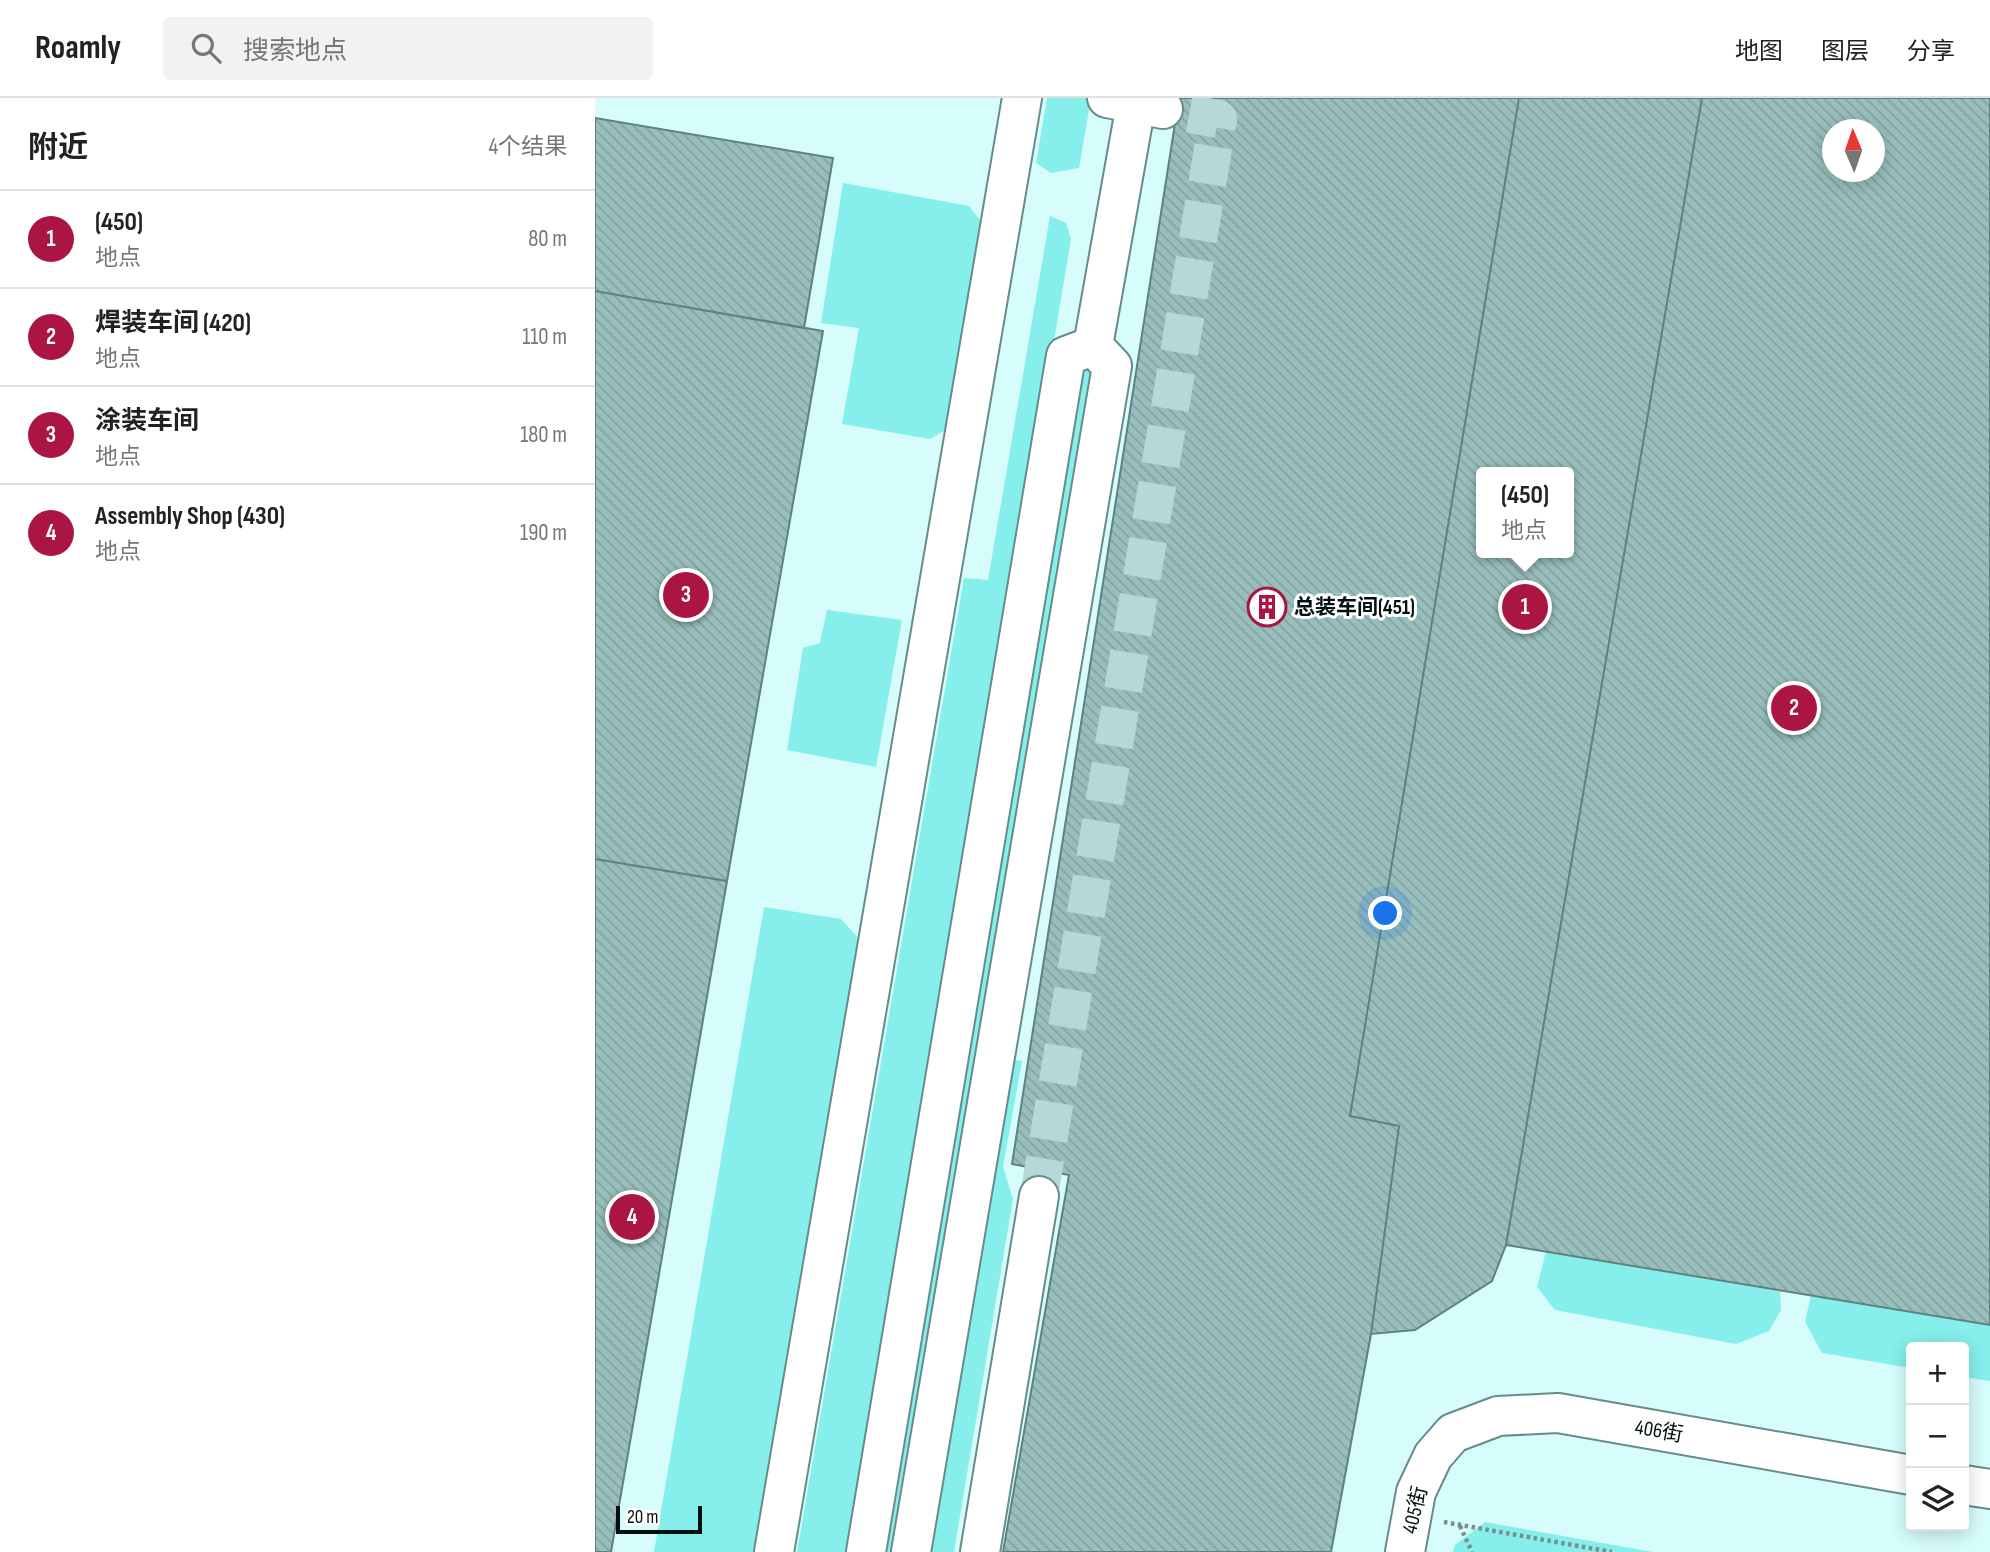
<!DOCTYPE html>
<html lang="zh">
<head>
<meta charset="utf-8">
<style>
  body { margin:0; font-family:"Sofia Sans Condensed","Noto Sans SC",sans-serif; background:#f2f2f2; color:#222 }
  .controls { position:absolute; right:21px; bottom:21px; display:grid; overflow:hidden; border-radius:7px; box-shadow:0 4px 18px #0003 }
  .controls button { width:63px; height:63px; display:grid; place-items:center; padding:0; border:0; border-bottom:2px solid #e0e0e0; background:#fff; color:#222; font:35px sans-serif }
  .compass { position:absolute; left:1227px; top:21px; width:63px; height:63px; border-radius:50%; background:#fff; box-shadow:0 4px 18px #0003; rotate:358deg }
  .scale { position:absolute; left:21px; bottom:18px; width:86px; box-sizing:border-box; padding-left:7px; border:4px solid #031010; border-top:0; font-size:19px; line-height:24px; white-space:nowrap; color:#031010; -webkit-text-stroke:5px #fff; paint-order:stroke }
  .you { position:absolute; left:791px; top:816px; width:24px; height:24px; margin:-18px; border:5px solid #fff; border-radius:50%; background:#1a73e8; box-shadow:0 0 0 10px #1a73e833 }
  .badge { display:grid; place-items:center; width:46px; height:46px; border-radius:50%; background:#aa1542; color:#fff; font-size:23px; font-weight:700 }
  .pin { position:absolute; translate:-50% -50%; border:4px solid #fff; box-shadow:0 2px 7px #0006 }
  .popup { position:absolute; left:881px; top:369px; width:98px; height:91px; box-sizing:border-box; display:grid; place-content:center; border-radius:7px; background:#fff; filter:drop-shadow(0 2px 5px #0005); font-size:23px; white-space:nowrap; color:#767676 }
  .popup b { font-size:26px; color:#222 }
  .popup::after { content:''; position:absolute; left:50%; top:100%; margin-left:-14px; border:14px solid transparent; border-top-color:#fff }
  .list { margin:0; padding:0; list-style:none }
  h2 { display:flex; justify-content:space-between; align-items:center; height:91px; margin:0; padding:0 28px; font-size:30px }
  h2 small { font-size:23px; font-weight:400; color:#767676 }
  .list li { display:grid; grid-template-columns:46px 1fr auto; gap:21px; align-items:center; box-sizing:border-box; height:98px; padding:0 28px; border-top:2px solid #e0e0e0 }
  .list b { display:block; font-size:26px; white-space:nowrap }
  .list p { margin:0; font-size:23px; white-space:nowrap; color:#767676 }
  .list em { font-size:23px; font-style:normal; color:#767676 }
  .icon { flex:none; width:38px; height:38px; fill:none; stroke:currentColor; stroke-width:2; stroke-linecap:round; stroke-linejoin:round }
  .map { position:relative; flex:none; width:1395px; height:1454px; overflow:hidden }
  header { display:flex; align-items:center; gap:42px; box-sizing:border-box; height:98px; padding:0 35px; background:#fff; border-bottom:2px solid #e0e0e0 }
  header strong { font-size:33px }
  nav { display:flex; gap:38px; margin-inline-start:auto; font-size:24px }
  .search { width:490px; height:63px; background:#f2f2f2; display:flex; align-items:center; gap:18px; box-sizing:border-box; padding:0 24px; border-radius:7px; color:#767676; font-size:26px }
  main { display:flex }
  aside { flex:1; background:#fff }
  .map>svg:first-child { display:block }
</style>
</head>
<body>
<header>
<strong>Roamly</strong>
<div class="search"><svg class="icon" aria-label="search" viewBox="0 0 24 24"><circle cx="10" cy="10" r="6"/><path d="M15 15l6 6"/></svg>搜索地点</div>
<nav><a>地图</a><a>图层</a><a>分享</a></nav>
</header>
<main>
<aside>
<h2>附近<small>4个结果</small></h2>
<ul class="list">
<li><span class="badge">1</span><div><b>(450)</b><p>地点</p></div><em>80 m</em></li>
<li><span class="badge">2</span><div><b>焊装车间 (420)</b><p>地点</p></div><em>110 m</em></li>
<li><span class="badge">3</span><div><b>涂装车间</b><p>地点</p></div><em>180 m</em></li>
<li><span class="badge">4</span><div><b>Assembly Shop (430)</b><p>地点</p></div><em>190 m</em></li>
</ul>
</aside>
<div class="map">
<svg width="1395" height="1454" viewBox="0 0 1395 1454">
  <defs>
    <pattern id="building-back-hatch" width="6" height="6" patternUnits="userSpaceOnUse" patternTransform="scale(1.75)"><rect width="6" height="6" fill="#99bfbd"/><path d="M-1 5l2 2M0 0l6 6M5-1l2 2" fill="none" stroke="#82a3a1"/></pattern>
  </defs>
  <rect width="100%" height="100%" fill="#d6fdfb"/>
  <path fill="#86efeb" d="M 452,0 L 496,0 L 484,70 L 456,75 L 441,65 Z
    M 248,85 L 374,108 L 389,127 L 359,327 L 335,341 L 247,326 L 264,230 L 226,225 Z
    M 455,118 L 471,125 L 476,141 L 256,1454 L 202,1454 L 369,480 L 393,482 Z
    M 481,269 L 504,272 L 308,1454 L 283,1454 Z
    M 232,512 L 307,522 L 281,669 L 192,652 L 208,550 L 225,545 Z
    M 169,809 L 246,821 L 265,842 L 160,1454 L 59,1454 Z
    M 414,961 L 427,963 L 408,1069 L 418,1101 L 359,1454 L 327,1454 Z
    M 951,1153 L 1185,1192 L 1186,1212 L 1174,1233 L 1141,1246 L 960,1212 L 942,1189 Z
    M 1216,1197 L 1395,1227 L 1395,1283 L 1369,1279 L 1369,1249 L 1316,1249 L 1316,1270 L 1227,1255 L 1210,1224 Z
    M 890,1424 L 1058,1454 L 858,1454 L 860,1447 Z"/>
  <path fill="url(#building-back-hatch)" stroke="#5d8280" stroke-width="2" fill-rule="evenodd" d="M 584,0 L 924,0 L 755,1018 L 804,1028 L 776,1236 L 736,1454 L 408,1454 L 474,1077 L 417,1066 Z
    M 924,0 L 1107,0 L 911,1147 L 897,1183 L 820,1232 L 776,1236 L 804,1028 L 755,1018 ZM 886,374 L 974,374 L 974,455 L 886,455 Z
    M 1107,0 L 1395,0 L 1395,1227 L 911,1147 ZM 1238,32 L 1280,32 L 1280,74 L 1238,74 Z
    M 0,20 L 238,60 L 209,230 L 0,193 Z
    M 0,193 L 228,233 L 132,783 L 0,761 Z
    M 0,761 L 132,783 L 16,1454 L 0,1454 Z"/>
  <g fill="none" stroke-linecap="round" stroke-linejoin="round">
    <path stroke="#b6d9d8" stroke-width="38" stroke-dasharray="38 19" stroke-linecap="butt" d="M 444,1098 L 623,21 L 568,11"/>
    <defs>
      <path id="minor" d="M 512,0 L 568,11
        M 498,248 L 541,6
        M 1369,1387 L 1395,1391
        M 179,1454 L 427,0
        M 271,1454 L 471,258 L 498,248
        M 316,1454 L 517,268 L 498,248
        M 385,1454 L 444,1098
        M 810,1454 L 821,1394 L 838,1358 L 858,1335 L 903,1318 L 963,1315 L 1316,1377"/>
    </defs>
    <use href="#minor" stroke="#678c8a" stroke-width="42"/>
    <path stroke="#75908f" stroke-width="4.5" stroke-dasharray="3.5 3.5" stroke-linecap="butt" d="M 849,1424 L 1017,1454
      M 865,1428 L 877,1454"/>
    <use href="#minor" stroke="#fff" stroke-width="38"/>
  </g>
  <defs>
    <symbol id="building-ring" viewBox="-11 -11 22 22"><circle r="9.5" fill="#fff" stroke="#aa1542" stroke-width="1.5"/><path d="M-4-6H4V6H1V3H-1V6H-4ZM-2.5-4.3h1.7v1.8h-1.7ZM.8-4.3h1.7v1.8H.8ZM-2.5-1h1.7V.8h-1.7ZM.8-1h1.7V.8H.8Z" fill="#aa1542"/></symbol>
  </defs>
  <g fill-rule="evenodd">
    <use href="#building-ring" x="650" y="487" width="44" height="44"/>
  </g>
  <g text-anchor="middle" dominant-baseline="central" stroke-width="6" stroke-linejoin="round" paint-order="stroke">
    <g font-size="21" font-weight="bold" fill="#031010" stroke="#fff" text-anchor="start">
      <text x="699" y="509">总装车间(451)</text>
    </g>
    <g font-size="21" fill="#031010" stroke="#fff">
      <text transform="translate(1064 1333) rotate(10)">406街</text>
      <text transform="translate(820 1412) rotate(-76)">405街</text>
    </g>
  </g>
</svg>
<div class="controls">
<button>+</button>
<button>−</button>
<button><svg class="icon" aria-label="layers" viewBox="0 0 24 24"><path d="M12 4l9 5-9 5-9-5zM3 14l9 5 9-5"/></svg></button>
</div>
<svg class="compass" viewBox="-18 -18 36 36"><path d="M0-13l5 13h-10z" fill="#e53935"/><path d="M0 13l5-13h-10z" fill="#767676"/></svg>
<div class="scale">20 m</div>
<div class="you"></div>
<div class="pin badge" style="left:930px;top:509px">1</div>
<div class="popup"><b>(450)</b>地点</div>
<div class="pin badge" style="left:1199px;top:610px">2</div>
<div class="pin badge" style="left:91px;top:497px">3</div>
<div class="pin badge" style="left:37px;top:1119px">4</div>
</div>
</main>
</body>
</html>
